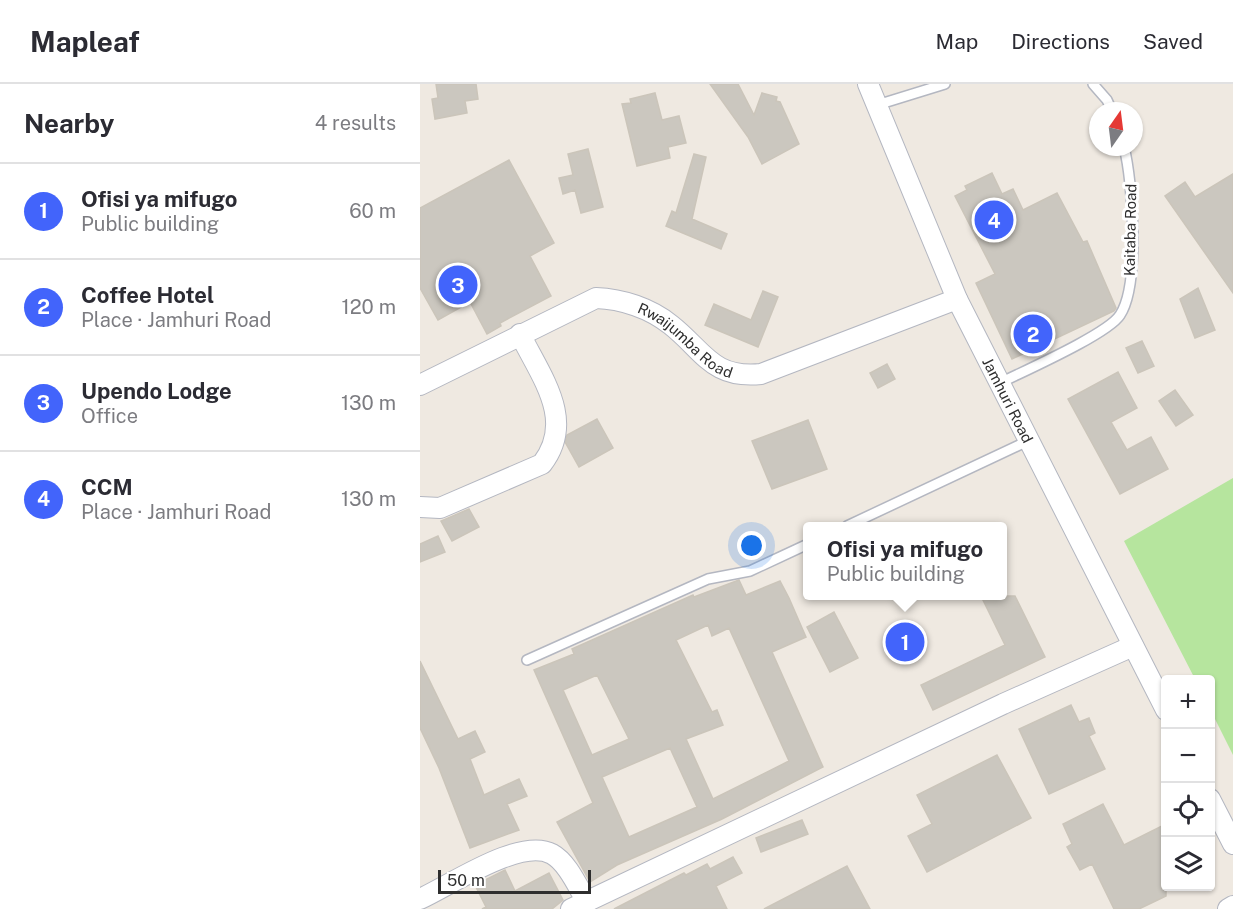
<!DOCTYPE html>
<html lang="en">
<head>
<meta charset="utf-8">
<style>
  body { margin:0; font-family:"Public Sans",sans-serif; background:#f7f7f7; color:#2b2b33 }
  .controls { position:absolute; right:18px; bottom:18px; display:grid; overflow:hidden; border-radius:6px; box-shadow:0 2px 4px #0004 }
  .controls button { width:54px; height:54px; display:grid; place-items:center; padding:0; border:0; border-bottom:2px solid #e1e1e2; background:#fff; color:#2b2b33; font:30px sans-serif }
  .compass { position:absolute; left:669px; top:18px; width:54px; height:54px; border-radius:50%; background:#fff; box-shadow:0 2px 4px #0004; rotate:14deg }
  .scale { position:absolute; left:18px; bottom:15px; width:153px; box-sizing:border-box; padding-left:6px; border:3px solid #2e2e2e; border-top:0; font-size:16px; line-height:21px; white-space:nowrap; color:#2e2e2e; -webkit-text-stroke:4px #fff; paint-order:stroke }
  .you { position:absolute; left:332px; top:462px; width:21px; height:21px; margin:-15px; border:4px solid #fff; border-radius:50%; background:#1a73e8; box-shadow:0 0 0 9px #1a73e833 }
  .badge { display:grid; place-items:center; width:39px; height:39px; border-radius:50%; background:#4264fb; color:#fff; font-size:20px; font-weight:700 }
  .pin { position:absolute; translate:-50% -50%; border:3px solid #fff; box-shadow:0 2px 6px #0006 }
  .popup { position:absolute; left:383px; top:438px; width:204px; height:78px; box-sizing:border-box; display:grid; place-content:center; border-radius:6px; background:#fff; filter:drop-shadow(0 2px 4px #0005); font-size:20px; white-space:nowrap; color:#7c7c81 }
  .popup b { font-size:22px; color:#2b2b33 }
  .popup::after { content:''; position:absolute; left:50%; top:100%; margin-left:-12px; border:12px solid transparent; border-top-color:#fff }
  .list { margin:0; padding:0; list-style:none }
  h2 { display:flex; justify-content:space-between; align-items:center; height:78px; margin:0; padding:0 24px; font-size:26px }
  h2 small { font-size:20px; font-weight:400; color:#7c7c81 }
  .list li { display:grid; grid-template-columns:39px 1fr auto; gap:18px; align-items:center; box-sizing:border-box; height:96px; padding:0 24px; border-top:2px solid #e1e1e2 }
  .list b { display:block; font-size:22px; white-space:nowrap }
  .list p { margin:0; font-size:20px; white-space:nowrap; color:#7c7c81 }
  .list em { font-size:20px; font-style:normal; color:#7c7c81 }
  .icon { flex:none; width:33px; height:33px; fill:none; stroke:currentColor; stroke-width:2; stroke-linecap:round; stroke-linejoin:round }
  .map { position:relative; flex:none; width:813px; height:825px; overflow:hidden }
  header { display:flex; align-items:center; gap:36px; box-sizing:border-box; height:84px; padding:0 30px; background:#fff; border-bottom:2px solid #e1e1e2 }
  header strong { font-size:28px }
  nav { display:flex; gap:33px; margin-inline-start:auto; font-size:21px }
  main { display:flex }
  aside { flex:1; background:#fff }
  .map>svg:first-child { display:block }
</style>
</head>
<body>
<header>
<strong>Mapleaf</strong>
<nav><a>Map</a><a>Directions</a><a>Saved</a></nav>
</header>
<main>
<aside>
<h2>Nearby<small>4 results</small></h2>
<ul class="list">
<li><span class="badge">1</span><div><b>Ofisi ya mifugo</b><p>Public building</p></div><em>60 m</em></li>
<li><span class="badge">2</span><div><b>Coffee Hotel</b><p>Place · Jamhuri Road</p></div><em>120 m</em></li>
<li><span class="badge">3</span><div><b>Upendo Lodge</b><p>Office</p></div><em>130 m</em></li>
<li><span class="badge">4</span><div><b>CCM</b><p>Place · Jamhuri Road</p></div><em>130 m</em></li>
</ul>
</aside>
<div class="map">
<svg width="813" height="825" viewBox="0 0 813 825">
  <rect width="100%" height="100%" fill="#efe9e1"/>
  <path fill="#b6e59e" d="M 813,394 L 813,671 L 791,627 L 790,596 L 775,595 L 704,457 Z"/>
  <path fill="#cbc7bf" stroke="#cbc5ba" stroke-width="1.5" fill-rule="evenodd" d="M 16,0 L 56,0 L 58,15 L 45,17 L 47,29 L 15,35 L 12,15 L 18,14 Z
    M 290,0 L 318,0 L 334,31 L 342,9 L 357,13 L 356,17 L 360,18 L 379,60 L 342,80 L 328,53 Z
    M 235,9 L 242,36 L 259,32 L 266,59 L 248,63 L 250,74 L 217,82 L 202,20 L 211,19 L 210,15 Z
    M 168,65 L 183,123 L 161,129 L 155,106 L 143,110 L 139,94 L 153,91 L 148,70 Z
    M 274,70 L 286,73 L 272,135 L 307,150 L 301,165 L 246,142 L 252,127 L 256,129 Z
    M 89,76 L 134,159 L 110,172 L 131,212 L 80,239 L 81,242 L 67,250 L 50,218 L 18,236 L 0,204 L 0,124 Z
    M 572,89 L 582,110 L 593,105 L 603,126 L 637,109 L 663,158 L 667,157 L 696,224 L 694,227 L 592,275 L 556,199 L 575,190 L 535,112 L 547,106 L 545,102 Z
    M 813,90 L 813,209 L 745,112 L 765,98 L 775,113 Z
    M 778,204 L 795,246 L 775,254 L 760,215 Z
    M 343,207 L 358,213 L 338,263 L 285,241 L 294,220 L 331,236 Z
    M 722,257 L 734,282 L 718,289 L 706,264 Z
    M 467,280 L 475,295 L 458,304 L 450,289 Z
    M 698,288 L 717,324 L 691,338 L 707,366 L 731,353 L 748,385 L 700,410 L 648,315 Z
    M 755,306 L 773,331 L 756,342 L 739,317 Z
    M 177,335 L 193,364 L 159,383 L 145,358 L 147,351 Z
    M 388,336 L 407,385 L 352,405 L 332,357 Z
    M 49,425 L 59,443 L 32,457 L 21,437 Z
    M 18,452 L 25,468 L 0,478 L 0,460 Z
    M 319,496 L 326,511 L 360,497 L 369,514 L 386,553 L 352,568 L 403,683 L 302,735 L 197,781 L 170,798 L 137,738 L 173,719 L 114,586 L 154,570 L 152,565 L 273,511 L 274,513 ZM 288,541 L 292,552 L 309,544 L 369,677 L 293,715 L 266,655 L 303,641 L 297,626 L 292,628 L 256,556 ZM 177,591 L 209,655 L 172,671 L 143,606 ZM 250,664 L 277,723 L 209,753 L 182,693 Z
    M 561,512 L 595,512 L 625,573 L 513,626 L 501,601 L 585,561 Z
    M 414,528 L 438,574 L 410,588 L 387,543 Z
    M 0,577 L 38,655 L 55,647 L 65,668 L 50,675 L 64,711 L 99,695 L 107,712 L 87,720 L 99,746 L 50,764 L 19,684 L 0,644 Z
    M 651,621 L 659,638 L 669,634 L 675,649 L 669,652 L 685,685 L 629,710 L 599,645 Z
    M 577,671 L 611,734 L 507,788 L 488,752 L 512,740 L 497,711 Z
    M 683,720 L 704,761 L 746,740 L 746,812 L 719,825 L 694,825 L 672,780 L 660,786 L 647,763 L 652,760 L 643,740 Z
    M 382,736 L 388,750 L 341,768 L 336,754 Z
    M 313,773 L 322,789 L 296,802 L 307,825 L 194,825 L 264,789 L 266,791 L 287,780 L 290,785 Z
    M 427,782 L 450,825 L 344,825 Z
    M 85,786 L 95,807 L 129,789 L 143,816 L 132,825 L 62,825 L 66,823 L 55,801 Z"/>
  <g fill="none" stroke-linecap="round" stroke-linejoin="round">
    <defs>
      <path id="lane" d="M 673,0 L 687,16 L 692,27
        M 457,21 L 525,0
        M 580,299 C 604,287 688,250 700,231 C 720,201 713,98 704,63
        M 427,442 L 610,356
        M 107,576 L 288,495 L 330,487 L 388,460"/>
      <g id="street">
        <path id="s1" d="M 448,0 L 537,215 L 746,626"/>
        <path id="s2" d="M 0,301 L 176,214 C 202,215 230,224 251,241 C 284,267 292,295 341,290 L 537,215"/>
        <path d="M 0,423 L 20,424 L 122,380 C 156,336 121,293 100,250"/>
        <path d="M 790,715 L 813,760"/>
        <path d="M 0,815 C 31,801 100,753 132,770 C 147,778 158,803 167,818"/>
        <path d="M 151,825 L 583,620 L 713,562"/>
        <path d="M 808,825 L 813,822"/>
      </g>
    </defs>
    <use href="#lane" stroke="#b4b7c1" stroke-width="12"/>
    <use href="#street" stroke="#b4b7c1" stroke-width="22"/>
    <use href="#lane" stroke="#fff" stroke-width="9"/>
    <use href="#street" stroke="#fff" stroke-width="20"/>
  </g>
  <g text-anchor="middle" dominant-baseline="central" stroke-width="6" stroke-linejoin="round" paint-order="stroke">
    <g font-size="15" fill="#2e2e2e" stroke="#fff">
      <text transform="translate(710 146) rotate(-89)">Kaitaba Road</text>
      <text stroke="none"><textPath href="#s2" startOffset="298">Rwaijumba Road</textPath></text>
      <text stroke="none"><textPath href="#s1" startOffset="346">Jamhuri Road</textPath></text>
    </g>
  </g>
</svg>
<div class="controls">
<button>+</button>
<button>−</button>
<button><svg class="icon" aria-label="locate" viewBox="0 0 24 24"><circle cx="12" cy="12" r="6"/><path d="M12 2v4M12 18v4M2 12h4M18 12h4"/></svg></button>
<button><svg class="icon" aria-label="layers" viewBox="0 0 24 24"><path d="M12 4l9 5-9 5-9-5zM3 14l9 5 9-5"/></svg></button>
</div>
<svg class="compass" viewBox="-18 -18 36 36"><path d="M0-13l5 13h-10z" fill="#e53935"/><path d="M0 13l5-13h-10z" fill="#7c7c81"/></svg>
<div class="scale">50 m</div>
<div class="you"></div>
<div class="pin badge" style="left:485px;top:558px">1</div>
<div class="popup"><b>Ofisi ya mifugo</b>Public building</div>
<div class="pin badge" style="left:613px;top:250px">2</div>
<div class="pin badge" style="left:38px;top:201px">3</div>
<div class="pin badge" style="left:574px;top:136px">4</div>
</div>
</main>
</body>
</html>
